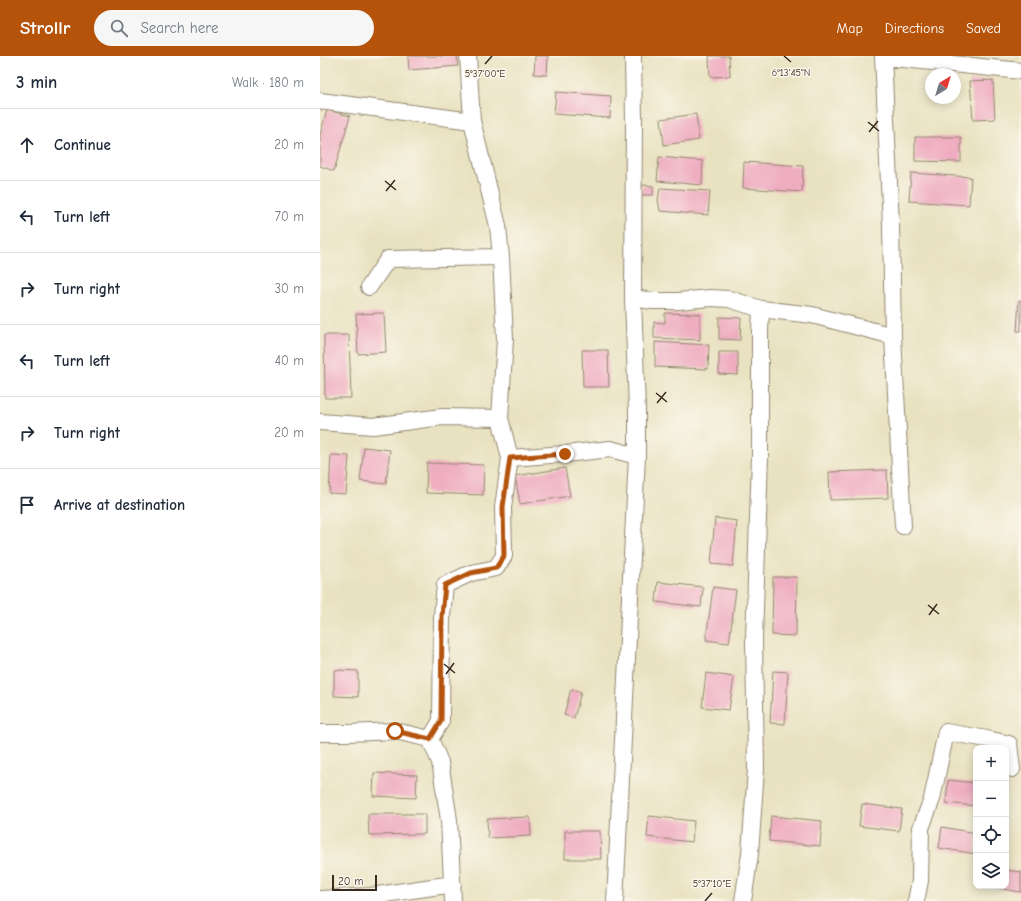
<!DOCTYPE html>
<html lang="en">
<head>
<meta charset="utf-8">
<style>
  body { margin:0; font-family:"Comic Neue",sans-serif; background:#f6f6f7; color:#1f2937 }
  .controls { position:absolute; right:12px; bottom:12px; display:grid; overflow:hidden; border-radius:8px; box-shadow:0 2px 10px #0003 }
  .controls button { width:36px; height:36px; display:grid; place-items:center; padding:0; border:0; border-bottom:1px solid #e0e1e3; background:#fff; color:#1f2937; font:20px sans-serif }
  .compass { position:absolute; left:605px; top:12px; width:36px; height:36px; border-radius:50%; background:#fff; box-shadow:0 2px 10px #0003; rotate:38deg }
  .scale { position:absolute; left:12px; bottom:10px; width:45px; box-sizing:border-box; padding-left:4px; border:2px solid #3b2a1e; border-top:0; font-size:11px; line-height:14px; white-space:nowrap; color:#3b2a1e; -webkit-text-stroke:3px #fbf7ec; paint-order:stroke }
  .stop { position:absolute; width:12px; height:12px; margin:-9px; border:3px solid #b45309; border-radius:50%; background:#fff }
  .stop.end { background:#b45309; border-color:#fff; box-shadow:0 1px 4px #0008 }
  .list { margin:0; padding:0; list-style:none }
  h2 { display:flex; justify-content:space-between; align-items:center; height:52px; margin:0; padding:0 16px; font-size:17px }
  h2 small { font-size:13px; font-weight:400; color:#747a83 }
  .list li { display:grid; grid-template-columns:26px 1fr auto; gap:12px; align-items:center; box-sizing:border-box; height:72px; padding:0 16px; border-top:1px solid #e0e1e3 }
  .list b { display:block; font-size:15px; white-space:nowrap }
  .list em { font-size:13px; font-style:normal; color:#747a83 }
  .icon { flex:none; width:22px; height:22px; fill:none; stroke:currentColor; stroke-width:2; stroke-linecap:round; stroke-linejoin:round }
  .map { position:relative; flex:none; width:701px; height:845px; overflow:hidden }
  header { display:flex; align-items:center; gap:24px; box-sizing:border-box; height:56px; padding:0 20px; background:#b45309; color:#fff }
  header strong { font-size:19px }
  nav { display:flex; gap:22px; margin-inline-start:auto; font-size:14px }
  .search { width:280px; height:36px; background:#f6f6f7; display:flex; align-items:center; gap:10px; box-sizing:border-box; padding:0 14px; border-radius:22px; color:#747a83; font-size:15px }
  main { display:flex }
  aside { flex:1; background:#fff }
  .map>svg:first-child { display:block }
</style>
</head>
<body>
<header>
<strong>Strollr</strong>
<div class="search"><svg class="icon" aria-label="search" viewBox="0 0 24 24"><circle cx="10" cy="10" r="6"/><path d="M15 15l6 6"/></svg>Search here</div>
<nav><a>Map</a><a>Directions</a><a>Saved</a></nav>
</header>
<main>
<aside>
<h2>3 min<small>Walk · 180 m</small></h2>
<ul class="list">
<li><svg class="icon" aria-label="ahead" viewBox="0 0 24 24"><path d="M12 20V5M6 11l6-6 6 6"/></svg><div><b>Continue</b></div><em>20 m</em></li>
<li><svg class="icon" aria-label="left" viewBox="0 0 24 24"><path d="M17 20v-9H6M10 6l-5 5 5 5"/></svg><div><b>Turn left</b></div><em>70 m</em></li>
<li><svg class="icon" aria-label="right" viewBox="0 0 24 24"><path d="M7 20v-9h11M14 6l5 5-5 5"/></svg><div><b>Turn right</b></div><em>30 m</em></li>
<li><svg class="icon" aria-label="left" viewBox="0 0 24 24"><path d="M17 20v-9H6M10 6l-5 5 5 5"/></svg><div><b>Turn left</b></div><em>40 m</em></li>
<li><svg class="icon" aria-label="right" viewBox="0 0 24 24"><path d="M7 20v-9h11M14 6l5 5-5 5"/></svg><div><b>Turn right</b></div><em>20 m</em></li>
<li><svg class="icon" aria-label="arrive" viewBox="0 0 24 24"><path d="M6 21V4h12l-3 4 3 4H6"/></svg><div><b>Arrive at destination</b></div></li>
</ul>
</aside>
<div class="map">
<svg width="701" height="845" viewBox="0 0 701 845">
  <rect width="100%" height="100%" fill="#fbf7ec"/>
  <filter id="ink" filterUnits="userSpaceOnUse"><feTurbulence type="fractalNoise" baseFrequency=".025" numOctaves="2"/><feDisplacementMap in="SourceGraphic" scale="8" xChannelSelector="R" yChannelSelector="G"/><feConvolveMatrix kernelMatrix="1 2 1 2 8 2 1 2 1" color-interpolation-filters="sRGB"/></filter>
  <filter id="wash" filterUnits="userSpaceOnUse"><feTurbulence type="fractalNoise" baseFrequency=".012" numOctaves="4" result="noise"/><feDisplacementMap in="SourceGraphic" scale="16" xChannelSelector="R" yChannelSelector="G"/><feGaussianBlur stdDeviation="0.9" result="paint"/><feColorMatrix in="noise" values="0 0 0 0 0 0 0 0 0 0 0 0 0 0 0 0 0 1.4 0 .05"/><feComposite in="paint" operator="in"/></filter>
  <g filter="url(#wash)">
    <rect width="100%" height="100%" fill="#e9e2c1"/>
    <g id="blocks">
      <path fill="#efadc1" d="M 88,0 L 137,0 L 138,10 L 89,14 Z
        M 215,0 L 228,0 L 227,19 L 214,18 Z
        M 389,0 L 409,0 L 410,20 L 390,21 Z
        M 673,24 L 675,63 L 653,64 L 650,25 Z
        M 236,36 L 291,40 L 290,62 L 234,58 Z
        M 7,54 L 30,60 L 14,115 L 0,110 L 0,79 Z
        M 376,58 L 379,84 L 344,89 L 341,63 Z
        M 595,81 L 641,81 L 641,106 L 595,105 Z
        M 339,101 L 383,105 L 382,129 L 337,125 Z
        M 424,106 L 483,110 L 482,136 L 423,132 Z
        M 591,117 L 651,121 L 649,149 L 589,145 Z
        M 322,129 L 333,130 L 333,139 L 321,139 Z
        M 340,132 L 390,135 L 388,159 L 340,155 L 338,144 Z
        M 699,244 L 701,244 L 701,275 L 697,275 Z
        M 64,257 L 66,296 L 38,298 L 36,258 Z
        M 345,257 L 380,258 L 380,284 L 334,282 L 334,266 L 345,267 Z
        M 399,261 L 421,262 L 420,284 L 399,283 Z
        M 4,279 L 29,279 L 31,342 L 5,342 Z
        M 335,286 L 389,289 L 388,313 L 335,311 Z
        M 262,294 L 288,294 L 289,331 L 263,331 Z
        M 399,296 L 418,296 L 418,319 L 399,318 Z
        M 44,391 L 70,394 L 66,428 L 40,425 Z
        M 11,399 L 29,400 L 26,438 L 9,437 Z
        M 107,407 L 164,409 L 163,439 L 106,437 Z
        M 245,412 L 250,440 L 200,448 L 195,420 Z
        M 567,414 L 568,442 L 510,444 L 509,416 Z
        M 395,462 L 417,465 L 413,510 L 391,508 Z
        M 453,521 L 477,521 L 476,580 L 452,579 Z
        M 338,526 L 383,531 L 381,551 L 336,546 Z
        M 393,531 L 416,534 L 409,587 L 386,584 Z
        M 14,614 L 38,615 L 38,641 L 14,640 Z
        M 453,615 L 468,616 L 465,668 L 450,667 Z
        M 386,617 L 414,621 L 409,654 L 382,651 Z
        M 251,633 L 261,636 L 254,662 L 244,659 Z
        M 54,717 L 97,719 L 96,742 L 53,740 Z
        M 628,724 L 656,727 L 656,750 L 626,747 Z
        M 542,748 L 582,753 L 579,775 L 539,770 Z
        M 48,758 L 105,758 L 105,778 L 49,779 Z
        M 329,760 L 374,765 L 372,786 L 327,781 Z
        M 451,760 L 502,765 L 500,790 L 449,785 Z
        M 210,761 L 211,780 L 168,782 L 167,763 Z
        M 622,771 L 656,777 L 656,798 L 619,792 Z
        M 245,775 L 280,775 L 281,803 L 245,803 Z
        M 686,814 L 701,816 L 701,836 L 677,832 L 677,830 L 686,830 Z"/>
    </g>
  </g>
  <g filter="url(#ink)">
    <use href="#blocks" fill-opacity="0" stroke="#928670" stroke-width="1"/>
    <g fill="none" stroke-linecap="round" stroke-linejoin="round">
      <defs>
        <path id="minor" d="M 563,0 L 571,169 L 573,280 L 583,470
          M 563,1 L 701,15
          M 0,45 L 152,65 L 148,0
          M 49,231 L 68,203 L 181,201
          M 313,242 L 333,245 L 358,245 L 390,242 L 409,243 L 441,253
          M 0,366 L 53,370 L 122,361 L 180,362
          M 190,402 L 245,398 L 290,393 L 317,400
          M 0,677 L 29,677 L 75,675 L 110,683 L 120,706 L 129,764 L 133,845
          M 110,683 L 121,665 L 122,560 L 125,529 L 151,517 L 176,512 L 184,500 L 183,451 L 190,402 L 180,362 L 185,283 L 181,201 L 178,170 L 152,65
          M 0,843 L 51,840 L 133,828
          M 295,845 L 317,400 L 317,354 L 313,242 L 314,64 L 313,0
          M 423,845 L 430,798 L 436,713 L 434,584 L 440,400 L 440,275 L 441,253 L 492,259 L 573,280
          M 596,845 L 600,825 L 601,772 L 612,743 L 626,676 L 667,683 L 689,688 L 692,713"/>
      </defs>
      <use href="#minor" stroke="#928670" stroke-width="18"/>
      <use href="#minor" stroke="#fff" stroke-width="16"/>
    </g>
  </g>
  <g fill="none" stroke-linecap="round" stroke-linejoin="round" filter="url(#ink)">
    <path stroke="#b45309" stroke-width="5" d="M 75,675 L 110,683 L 121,665 L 122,560 L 125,529 L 151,517 L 176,512 L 184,500 L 183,451 L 190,402 L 245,398"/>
  </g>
  <path fill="none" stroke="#3b2a1e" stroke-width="1.5" d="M 464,0 L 471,6M 165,8 L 172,0M 548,66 L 559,75M 549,76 L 558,65M 65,125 L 76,134M 66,135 L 75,124M 336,337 L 347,346M 337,347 L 346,336M 608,549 L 619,558M 609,559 L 617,548M 124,608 L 135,617M 126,618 L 134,607M 385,845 L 392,837"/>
  <g font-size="10" text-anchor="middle" fill="#3b2a1e" stroke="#fbf7ec" stroke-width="3" stroke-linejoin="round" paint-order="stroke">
    <text x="471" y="20">6°13'45"N</text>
    <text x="165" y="21">5°37'00"E</text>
    <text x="392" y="831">5°37'10"E</text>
  </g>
</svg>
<div class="controls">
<button>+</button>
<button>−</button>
<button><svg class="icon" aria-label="locate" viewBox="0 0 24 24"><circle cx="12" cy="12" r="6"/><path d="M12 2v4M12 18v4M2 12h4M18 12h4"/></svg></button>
<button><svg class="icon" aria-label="layers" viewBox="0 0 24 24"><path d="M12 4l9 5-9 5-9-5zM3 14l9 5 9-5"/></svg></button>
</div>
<svg class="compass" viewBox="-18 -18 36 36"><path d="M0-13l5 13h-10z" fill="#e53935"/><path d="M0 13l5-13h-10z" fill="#747a83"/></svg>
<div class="scale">20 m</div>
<div class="stop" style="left:75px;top:675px"></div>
<div class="stop end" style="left:245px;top:398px"></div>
</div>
</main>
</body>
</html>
